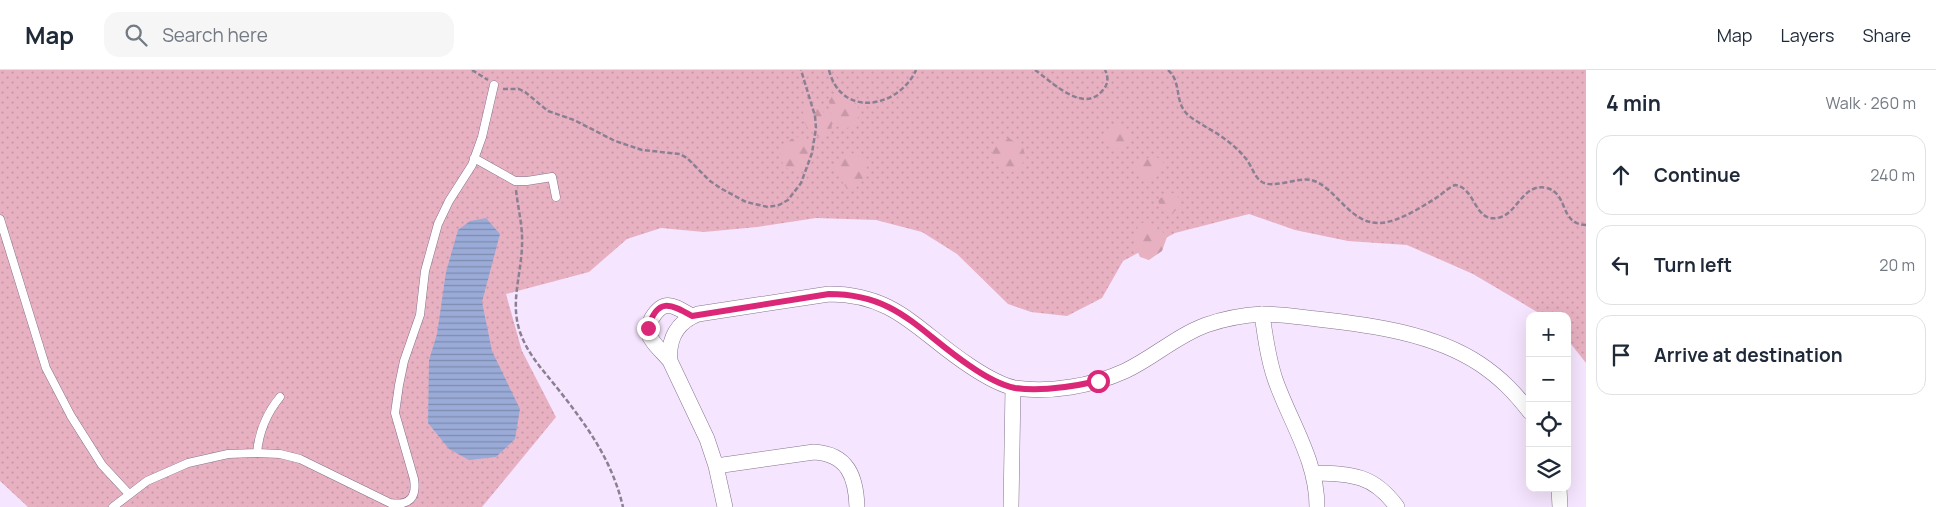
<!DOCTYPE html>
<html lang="en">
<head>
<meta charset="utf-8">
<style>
  body { margin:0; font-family:Manrope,sans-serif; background:#f6f6f7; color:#1f2937 }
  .controls { position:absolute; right:15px; bottom:15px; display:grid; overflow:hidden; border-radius:10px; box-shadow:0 5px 20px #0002 }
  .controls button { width:45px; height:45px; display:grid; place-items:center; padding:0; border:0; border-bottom:1px solid #e0e1e3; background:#fff; color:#1f2937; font:25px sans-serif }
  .stop { position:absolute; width:15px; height:15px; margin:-11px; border:4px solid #db2777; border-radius:50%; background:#fff }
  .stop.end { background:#db2777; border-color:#fff; box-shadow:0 1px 5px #0008 }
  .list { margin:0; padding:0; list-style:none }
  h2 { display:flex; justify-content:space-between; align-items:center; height:65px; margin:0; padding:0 20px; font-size:21px }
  h2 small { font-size:16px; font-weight:400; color:#747a83 }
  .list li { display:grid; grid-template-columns:32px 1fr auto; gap:15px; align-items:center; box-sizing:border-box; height:80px; margin:0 10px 10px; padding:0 10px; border:1px solid #e0e1e3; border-radius:15px }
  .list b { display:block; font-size:19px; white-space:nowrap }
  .list em { font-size:16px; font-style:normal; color:#747a83 }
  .icon { flex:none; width:28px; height:28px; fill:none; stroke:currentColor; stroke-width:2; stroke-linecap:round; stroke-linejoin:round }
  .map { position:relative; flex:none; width:1586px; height:437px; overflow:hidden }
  header { display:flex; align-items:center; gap:30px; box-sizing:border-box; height:70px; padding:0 25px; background:#fff; border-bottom:1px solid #e0e1e3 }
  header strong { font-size:24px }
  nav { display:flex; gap:28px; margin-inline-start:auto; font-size:18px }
  .search { width:350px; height:45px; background:#f6f6f7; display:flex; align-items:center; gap:12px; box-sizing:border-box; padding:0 18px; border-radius:15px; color:#747a83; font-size:19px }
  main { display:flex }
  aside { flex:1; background:#fff }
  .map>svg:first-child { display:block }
</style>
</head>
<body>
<header>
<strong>Map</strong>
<div class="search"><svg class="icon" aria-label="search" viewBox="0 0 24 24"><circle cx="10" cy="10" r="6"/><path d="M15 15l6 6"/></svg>Search here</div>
<nav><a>Map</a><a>Layers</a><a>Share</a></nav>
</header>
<main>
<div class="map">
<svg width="1586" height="437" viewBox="0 0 1586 437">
  <defs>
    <pattern id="grass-dots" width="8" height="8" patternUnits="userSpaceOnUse" patternTransform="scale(1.25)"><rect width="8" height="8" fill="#e8b1c2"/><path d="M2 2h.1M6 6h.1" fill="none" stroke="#c798a7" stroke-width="1.8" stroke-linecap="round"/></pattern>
    <pattern id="forest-firs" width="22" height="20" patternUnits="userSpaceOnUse" patternTransform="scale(1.25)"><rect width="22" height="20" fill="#e8b1c2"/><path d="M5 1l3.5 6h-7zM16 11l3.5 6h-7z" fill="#c798a7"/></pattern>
    <pattern id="water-rules" width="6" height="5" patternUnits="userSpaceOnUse" patternTransform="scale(1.25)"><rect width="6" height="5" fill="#9babd8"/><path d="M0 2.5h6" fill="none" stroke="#7e8baf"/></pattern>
  </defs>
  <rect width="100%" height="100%" fill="#f5e5fe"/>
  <path fill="url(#grass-dots)" d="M 0,0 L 1586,0 L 1586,293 L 1567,269 L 1567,246 L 1544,246 L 1473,204 L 1407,175 L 1348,171 L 1295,160 L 1249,144 L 1175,163 L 1123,191 L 1102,228 L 1067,246 L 1031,242 L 1008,234 L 957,184 L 922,162 L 876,150 L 816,148 L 757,157 L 704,162 L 661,158 L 627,169 L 589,202 L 506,224 L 522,281 L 556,347 L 482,437 L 28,437 L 0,411 Z"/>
  <path fill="url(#forest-firs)" d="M 835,22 L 848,23 C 858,36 862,39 855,56 L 842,59 L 832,53 L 831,63 L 821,68 C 807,60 800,53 804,36 C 816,32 819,36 826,46 L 832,46 L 829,31 Z
    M 1118,56 L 1124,58 L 1130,65 L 1126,75 L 1117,79 L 1109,75 L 1105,66 L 1111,59 Z
    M 799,67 C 816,75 814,87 802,100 C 787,102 781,96 780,81 L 791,69 Z
    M 1002,68 L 1009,68 L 1023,78 C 1024,81 1025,84 1025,86 C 1024,97 1011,108 1001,100 C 997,96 994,87 992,82 L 995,74 Z
    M 850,82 L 862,89 L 867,96 C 866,105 862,111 856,118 L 847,119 L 836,102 L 836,93 Z
    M 1154,86 L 1162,90 L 1165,97 L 1154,110 L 1144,111 L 1136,97 L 1142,90 Z
    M 1173,123 L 1179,128 L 1180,138 L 1172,143 C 1163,141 1160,138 1158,130 L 1166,124 Z
    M 1145,152 L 1155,154 L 1167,167 L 1162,181 L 1149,190 L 1140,187 L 1135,175 L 1137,155 Z"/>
  <path fill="url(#water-rules)" d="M 486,148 L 500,164 L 482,232 L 492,281 L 520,339 L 515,369 L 496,387 L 469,390 L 449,379 L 428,353 L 429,290 L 437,264 L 446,202 L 458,160 L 470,151 Z"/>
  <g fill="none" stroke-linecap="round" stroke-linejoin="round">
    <defs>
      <path id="service" d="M 474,88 L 515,111 L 527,111 L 552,107 L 556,127
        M 0,149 L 46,298 L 71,346 L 102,395 L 129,424
        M 257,383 C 259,361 266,344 280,327
        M 113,437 L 147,411 L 188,393 L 228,384 L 257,383 L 280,384 L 300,389 L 390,433 C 409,436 417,428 414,409 L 395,343 L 399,315 L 404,291 L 420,245 L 425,201 L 438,154 L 449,131 L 472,95 L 482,67 L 494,15"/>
      <path id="minor" d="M 1262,244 C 1265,266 1268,288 1275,309 C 1290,352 1317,390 1317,437
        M 670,291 C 663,282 651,273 648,262 C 647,257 650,253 652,248 C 665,227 675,237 692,246
        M 716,396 L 814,382 C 848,384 856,407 857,437
        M 1314,403 C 1351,404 1373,404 1397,437
        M 1559,418 L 1560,437
        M 725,437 L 716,396 L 707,369 L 670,291 C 668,269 677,252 698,244 L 829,224 C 896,224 918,262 970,296 C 982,304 1000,315 1015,318 C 1051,323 1092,316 1125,301 C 1153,288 1176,266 1206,255 C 1223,249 1244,245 1263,244 C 1281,244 1299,247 1317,249 C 1371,255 1433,263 1480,294 C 1502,309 1514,322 1530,342
        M 1011,437 L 1013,318"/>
    </defs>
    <use href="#service" stroke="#85738f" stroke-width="9"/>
    <use href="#minor" stroke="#85738f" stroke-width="16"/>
    <path stroke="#8b8091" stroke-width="2.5" stroke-dasharray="5 2.5" stroke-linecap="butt" d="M 472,0 L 488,10
      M 829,0 C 841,49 899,38 916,0
      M 1035,0 C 1051,11 1083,44 1102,21 C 1108,15 1109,8 1105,0
      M 1168,0 C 1182,12 1174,31 1187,44 C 1192,49 1200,53 1206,57 C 1222,66 1236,76 1247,90 C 1252,97 1255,108 1262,112 C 1274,119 1297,107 1311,110 C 1336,116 1349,155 1381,153 C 1400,151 1420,138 1436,128 C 1442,124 1448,118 1455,115 C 1476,118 1474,152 1497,148 C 1517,146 1522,112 1547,118 C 1569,124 1559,154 1586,155
      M 503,19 L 519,19 L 525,22 L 548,41 L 574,50 L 615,71 L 642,80 L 680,84 L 687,88 L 710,111 L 722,119 L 746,132 L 768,137 L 779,135 L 788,130 L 801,113 L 812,83 L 816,58 L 815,46 L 801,0
      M 516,120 C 518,139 523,156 522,176 C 521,206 510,233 520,262 C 528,285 543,300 558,319 C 587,356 612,390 623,437"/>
    <use href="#service" stroke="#fff" stroke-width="8"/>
    <use href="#minor" stroke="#fff" stroke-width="15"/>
  </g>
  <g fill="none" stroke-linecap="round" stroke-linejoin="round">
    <path stroke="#db2777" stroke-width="6" d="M 648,258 C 657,228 670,233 692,246 L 829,224 C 897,224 919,262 970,296 C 983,305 1000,315 1015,318 C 1042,322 1071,317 1098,311"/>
  </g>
</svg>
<div class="controls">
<button>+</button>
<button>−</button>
<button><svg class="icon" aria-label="locate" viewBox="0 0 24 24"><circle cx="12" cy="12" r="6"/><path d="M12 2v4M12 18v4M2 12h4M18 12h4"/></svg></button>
<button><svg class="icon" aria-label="layers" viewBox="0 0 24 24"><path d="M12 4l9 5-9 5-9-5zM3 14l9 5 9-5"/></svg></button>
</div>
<div class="stop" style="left:1098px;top:311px"></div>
<div class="stop end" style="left:648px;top:258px"></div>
</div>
<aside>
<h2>4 min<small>Walk · 260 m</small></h2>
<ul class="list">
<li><svg class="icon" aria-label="ahead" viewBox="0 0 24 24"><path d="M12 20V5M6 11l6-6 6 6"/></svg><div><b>Continue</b></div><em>240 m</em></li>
<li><svg class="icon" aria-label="left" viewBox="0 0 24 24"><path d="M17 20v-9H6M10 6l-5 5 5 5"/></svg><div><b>Turn left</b></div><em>20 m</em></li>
<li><svg class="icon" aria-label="arrive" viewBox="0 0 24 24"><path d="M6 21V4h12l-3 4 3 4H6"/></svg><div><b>Arrive at destination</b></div></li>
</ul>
</aside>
</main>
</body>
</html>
